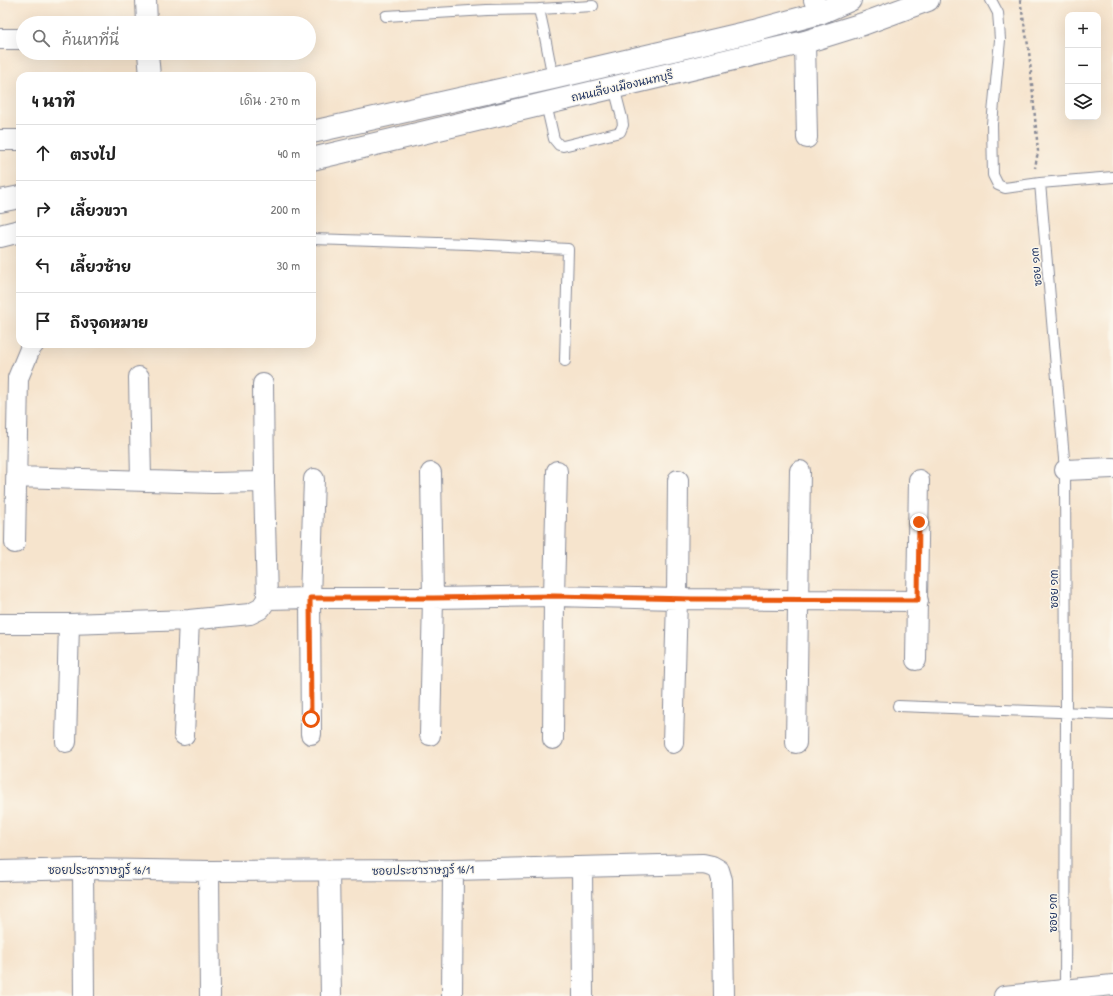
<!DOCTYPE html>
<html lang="th">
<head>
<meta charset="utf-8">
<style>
  body { margin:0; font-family:"Patrick Hand","Playpen Sans Thai",sans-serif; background:#f2f2f2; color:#222 }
  .controls { position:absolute; right:12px; top:12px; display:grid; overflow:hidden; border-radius:8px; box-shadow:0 4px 16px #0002 }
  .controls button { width:36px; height:36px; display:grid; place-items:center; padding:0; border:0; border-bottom:1px solid #e0e0e0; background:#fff; color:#222; font:20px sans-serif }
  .stop { position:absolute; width:12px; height:12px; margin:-9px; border:3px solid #ea580c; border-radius:50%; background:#fff }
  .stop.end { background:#ea580c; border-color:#fff; box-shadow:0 1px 4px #0008 }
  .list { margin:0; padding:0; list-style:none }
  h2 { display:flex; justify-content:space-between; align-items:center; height:52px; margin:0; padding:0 16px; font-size:17px }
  h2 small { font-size:13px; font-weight:400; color:#767676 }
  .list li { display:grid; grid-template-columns:26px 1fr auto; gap:12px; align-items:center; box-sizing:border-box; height:56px; padding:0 16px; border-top:1px solid #e0e0e0 }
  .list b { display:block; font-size:15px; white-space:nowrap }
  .list em { font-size:13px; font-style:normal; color:#767676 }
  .icon { flex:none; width:22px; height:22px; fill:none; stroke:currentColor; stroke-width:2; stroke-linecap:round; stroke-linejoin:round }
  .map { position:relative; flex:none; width:1113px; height:996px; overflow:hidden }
  .search { position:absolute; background:#fff; box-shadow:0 4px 16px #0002; left:16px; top:16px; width:300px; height:44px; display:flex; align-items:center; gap:10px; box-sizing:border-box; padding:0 14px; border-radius:22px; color:#767676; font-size:15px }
  .panel { position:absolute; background:#fff; box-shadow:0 4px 16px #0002; left:16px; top:72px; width:300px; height:276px; border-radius:12px }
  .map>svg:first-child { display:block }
</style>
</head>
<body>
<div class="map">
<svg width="1113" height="996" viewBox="0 0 1113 996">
  <rect width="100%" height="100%" fill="#fbf7ec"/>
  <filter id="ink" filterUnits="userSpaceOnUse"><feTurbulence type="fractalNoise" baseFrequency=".025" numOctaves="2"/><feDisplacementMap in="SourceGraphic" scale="8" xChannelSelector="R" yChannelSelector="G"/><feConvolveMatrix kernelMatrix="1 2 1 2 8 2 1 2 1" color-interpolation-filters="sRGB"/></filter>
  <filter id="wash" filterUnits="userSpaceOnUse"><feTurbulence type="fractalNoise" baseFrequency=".012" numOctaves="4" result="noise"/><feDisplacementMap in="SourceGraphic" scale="16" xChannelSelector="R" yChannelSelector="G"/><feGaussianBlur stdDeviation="0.9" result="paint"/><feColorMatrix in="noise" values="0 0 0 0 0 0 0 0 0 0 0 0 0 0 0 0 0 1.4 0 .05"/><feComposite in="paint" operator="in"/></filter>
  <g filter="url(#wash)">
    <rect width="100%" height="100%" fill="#f6e4cd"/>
  </g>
  <g filter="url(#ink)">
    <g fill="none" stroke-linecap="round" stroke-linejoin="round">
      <defs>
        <path id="service" d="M 991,0 L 998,13 L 999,25 L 1000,40 L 992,124 L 993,175 L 998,185 L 1005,188 L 1040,183 L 1113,177
          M 539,9 L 593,6
          M 386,16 L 487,10 L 539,9 L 544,32 L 553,78
          M 546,104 L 554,139 L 559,145 L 563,146 L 620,132 L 623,125 L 622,118 L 614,87
          M 1040,183 L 1065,470 L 1066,712 L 1065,992
          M 312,239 L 469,244 L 568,249 L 565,361
          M 898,706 L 1113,714"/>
        <path id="minor" d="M 146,0 L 147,23
          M 814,0 L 820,13
          M 0,39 L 23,39
          M 805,42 L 807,138
          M 148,53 L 150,76
          M 0,140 L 20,140
          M 139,377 L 141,480
          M 263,384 L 264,482
          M 1065,470 L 1113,468
          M 17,477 L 213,483 L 264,482 L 267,599
          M 15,543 L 18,378 L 30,349 L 34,344
          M 0,624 L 69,624 L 189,620 L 250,614 L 260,609 L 267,599 L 310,598 L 433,598 L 554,596 L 677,599 L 918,601
          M 916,660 L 919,480
          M 311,734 L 310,598 L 314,479
          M 184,735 L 189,620
          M 430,735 L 433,598 L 431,473
          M 553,739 L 554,596 L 557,471
          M 66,742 L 69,624
          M 673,743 L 677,599 L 678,480
          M 796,743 L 800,471
          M 582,867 L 583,996
          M 83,869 L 84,996
          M 0,871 L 83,869 L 209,871 L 453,870 L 703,864 L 712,866 L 719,870 L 722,880 L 724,996
          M 209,871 L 210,996
          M 329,871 L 331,996
          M 452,996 L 453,870
          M 1004,996 L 1113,985"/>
        <path id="secondary" d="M 312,132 L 553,78 L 754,31 L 820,13 L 850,0
          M 312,159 L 805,42 L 863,24 L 928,0
          M 0,201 L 20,197
          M 0,236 L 20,231"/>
      </defs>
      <use href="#service" stroke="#888a96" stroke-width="12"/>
      <use href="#minor" stroke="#888a96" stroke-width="22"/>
      <use href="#secondary" stroke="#888a96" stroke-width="24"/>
      <path stroke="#888a96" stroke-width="2.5" stroke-dasharray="3 3" stroke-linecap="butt" d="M 1020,0 L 1029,51 L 1038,151 L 1035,168"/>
      <use href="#service" stroke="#fff" stroke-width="10"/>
      <use href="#minor" stroke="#fff" stroke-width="20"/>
      <use href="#secondary" stroke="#fff" stroke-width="22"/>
    </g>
  </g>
  <g fill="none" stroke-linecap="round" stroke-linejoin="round" filter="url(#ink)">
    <path stroke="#ea580c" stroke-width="5" d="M 311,719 L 310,598 L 433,598 L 554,596 L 692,599 L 918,600 L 919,522"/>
  </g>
  <g text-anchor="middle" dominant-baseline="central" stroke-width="3" stroke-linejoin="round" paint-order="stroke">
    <g font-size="11" fill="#1b2f5e" stroke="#fbf7ec">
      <text transform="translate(622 86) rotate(-13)">ถนนเลี่ยงเมืองนนทบุรี</text>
      <text transform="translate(1036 267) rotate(-95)">ซอย ๑๓</text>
      <text transform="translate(1054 589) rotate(-90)">ซอย ๑๓</text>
      <text x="99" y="870">ซอยประชาราษฎร์ 16/1</text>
      <text transform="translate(423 870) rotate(-1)">ซอยประชาราษฎร์ 16/1</text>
      <text transform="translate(1053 913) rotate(-90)">ซอย ๑๓</text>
    </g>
  </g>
</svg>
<div class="controls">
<button>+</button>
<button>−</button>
<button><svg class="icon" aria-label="layers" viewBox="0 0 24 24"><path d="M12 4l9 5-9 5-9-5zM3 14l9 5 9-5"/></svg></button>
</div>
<div class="stop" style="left:311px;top:719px"></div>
<div class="stop end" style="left:919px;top:522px"></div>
<div class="search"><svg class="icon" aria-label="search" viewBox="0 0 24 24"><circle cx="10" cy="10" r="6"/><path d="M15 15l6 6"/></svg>ค้นหาที่นี่</div>
<section class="panel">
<h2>4 นาที<small>เดิน · 270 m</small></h2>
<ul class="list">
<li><svg class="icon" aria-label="ahead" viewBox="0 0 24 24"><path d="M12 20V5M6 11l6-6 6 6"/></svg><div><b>ตรงไป</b></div><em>40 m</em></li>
<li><svg class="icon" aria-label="right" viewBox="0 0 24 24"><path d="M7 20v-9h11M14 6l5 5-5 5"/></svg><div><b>เลี้ยวขวา</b></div><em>200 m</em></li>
<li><svg class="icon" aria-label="left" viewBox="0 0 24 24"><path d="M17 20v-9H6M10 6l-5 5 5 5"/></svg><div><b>เลี้ยวซ้าย</b></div><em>30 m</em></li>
<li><svg class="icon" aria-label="arrive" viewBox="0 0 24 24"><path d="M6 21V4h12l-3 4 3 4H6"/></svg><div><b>ถึงจุดหมาย</b></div></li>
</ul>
</section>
</div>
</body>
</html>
